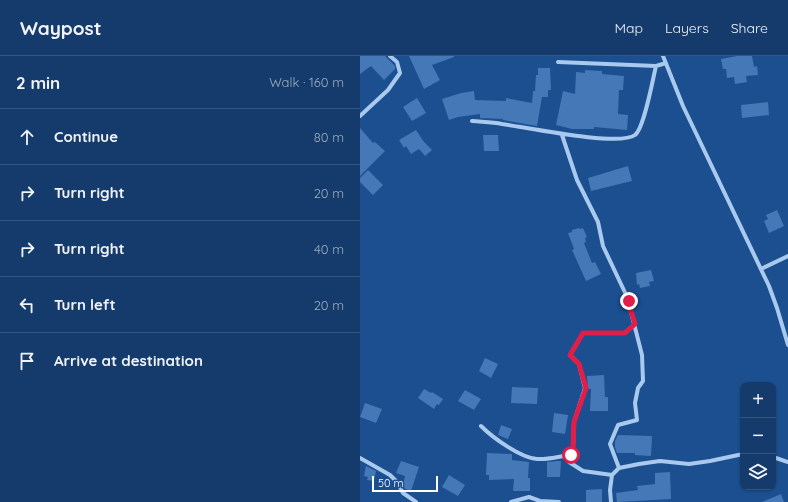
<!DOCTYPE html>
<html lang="en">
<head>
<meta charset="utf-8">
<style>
  body { margin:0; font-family:Quicksand,sans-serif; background:#214673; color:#f1f3f6 }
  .controls { position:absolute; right:12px; bottom:12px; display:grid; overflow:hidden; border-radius:8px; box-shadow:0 1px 3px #0004 }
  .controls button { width:36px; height:36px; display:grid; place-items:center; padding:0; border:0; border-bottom:1px solid #33557e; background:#143b6b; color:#f1f3f6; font:20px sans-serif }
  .scale { position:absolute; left:12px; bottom:10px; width:66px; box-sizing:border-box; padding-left:4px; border:2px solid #fff; border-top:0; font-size:11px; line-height:14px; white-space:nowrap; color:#fff; -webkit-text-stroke:3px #1b4f8f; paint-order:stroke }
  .stop { position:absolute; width:12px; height:12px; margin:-9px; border:3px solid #e11d48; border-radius:50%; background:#fff }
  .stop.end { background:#e11d48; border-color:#fff; box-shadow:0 1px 4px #0008 }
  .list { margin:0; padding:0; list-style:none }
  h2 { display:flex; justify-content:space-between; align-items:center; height:52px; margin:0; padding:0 16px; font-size:17px }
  h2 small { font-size:13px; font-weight:400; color:#9dadc1 }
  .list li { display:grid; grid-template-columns:26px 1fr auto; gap:12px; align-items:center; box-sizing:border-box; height:56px; padding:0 16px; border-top:1px solid #33557e }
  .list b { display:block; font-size:15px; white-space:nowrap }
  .list em { font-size:13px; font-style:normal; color:#9dadc1 }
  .icon { flex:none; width:22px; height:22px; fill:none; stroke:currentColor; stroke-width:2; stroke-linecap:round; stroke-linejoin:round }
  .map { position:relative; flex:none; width:428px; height:446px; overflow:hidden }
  header { display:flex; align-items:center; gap:24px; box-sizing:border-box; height:56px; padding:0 20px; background:#143b6b; border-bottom:1px solid #33557e }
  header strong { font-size:19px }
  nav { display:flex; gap:22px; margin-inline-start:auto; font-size:14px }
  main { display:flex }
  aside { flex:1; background:#143b6b }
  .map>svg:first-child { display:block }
</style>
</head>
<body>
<header>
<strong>Waypost</strong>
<nav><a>Map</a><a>Layers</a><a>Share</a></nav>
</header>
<main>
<aside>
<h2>2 min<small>Walk · 160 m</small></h2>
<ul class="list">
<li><svg class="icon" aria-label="ahead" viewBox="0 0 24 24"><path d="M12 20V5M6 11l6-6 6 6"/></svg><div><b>Continue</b></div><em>80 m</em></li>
<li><svg class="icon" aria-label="right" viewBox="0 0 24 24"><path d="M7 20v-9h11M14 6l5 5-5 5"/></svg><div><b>Turn right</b></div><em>20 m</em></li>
<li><svg class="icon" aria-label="right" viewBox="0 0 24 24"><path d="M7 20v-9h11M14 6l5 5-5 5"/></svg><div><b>Turn right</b></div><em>40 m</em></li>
<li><svg class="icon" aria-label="left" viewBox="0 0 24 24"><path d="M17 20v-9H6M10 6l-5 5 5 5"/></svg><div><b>Turn left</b></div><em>20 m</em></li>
<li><svg class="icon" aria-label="arrive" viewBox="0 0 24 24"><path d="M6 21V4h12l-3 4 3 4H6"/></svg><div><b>Arrive at destination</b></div></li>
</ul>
</aside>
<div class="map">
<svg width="428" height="446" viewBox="0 0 428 446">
  <rect width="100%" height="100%" fill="#1b4f8f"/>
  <path fill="#4478b7" d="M 0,0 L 25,0 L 35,10 L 35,13 L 24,24 L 11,10 L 0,18 Z
    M 49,0 L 94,0 L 94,1 L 72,9 L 80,24 L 64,33 Z
    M 377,0 L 392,0 L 394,11 L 397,10 L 398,19 L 386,20 L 387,26 L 375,28 L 374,21 L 367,22 L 366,13 L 363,13 L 361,3 Z
    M 178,12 L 190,12 L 191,34 L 188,34 L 188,41 L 182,41 L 177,70 L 143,64 L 143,63 L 120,62 L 120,58 L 98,61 L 89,64 L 82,43 L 101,37 L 114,35 L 115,44 L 146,45 L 146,42 L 172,47 L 173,35 L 175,35 L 176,19 L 178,19 Z
    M 225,14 L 242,15 L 242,18 L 264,20 L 263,34 L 259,34 L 258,58 L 268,59 L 267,74 L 234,71 L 234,73 L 212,73 L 196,69 L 203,35 L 215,38 L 216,16 L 225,17 Z
    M 57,42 L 66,57 L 52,65 L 43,51 Z
    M 408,46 L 409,59 L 382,62 L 381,49 Z
    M 0,72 L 13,87 L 15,86 L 25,95 L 0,120 Z
    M 56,74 L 64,86 L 72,94 L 65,100 L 59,93 L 51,98 L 46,90 L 44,92 L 39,84 Z
    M 123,79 L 138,79 L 139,95 L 124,95 Z
    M 268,110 L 272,125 L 231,135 L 228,122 Z
    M 8,114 L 23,129 L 13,139 L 0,126 L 0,122 Z
    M 417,154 L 424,170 L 409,177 L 404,165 L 408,163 L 406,159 Z
    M 219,172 L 220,173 L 223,172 L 227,181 L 225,182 L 226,186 L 224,187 L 232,207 L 235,206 L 241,218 L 226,225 L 212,194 L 214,193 L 208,177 L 212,176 L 212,174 Z
    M 291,214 L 294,225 L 289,226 L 290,230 L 280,232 L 279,228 L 277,229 L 276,217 Z
    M 125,302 L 138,308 L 131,322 L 119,315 Z
    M 244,319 L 245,341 L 248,341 L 248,355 L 230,355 L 231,333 L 228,333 L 227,320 Z
    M 152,331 L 178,332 L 177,348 L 151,347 Z
    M 64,333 L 71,337 L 72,336 L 83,343 L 79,349 L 77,348 L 74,353 L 58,342 Z
    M 105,334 L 121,343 L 114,354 L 98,345 Z
    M 5,347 L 22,353 L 16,367 L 0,361 Z
    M 194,357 L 208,359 L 205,378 L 192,376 Z
    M 141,369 L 152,373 L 148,383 L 138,379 Z
    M 258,379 L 292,380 L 291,400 L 275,399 L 275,397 L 257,397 L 255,391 L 255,385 Z
    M 127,397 L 152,398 L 152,404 L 169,406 L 168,422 L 170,422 L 170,435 L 153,435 L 154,423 L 129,424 L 129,419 L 126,419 Z
    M 41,405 L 59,411 L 51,435 L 45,433 L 43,429 L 45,420 L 36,417 Z
    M 198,405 L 201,405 L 200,421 L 187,421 L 187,406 Z
    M 6,410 L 16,415 L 14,425 L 7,424 L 8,421 L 4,420 Z
    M 310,416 L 311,443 L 257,446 L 256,437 L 278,434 L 277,430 L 295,428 L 295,417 Z
    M 89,419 L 105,429 L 98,440 L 82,431 Z
    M 242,433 L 242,446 L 226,446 L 226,434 Z
    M 421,438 L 424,446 L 402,446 Z"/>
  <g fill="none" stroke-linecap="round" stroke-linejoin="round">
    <path stroke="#a9c9ee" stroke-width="4" d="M 303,0 L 323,50 L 409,230 L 417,252 L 428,289
      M 198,6 L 296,10 L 306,7
      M 0,60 L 28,34 L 40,17 L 37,6 L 30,0
      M 112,65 C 122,66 132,66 142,68 C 165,71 259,91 275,79 C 284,73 293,22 296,10
      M 202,79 L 217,124 L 238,166 L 243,190 L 269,245 L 270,252 L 282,299 L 283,325 L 278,332 L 275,347 L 277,364 L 258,369 L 250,388 L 259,412 L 252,419 L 250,434 L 251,446
      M 401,213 L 428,200
      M 121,370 C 133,382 161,402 177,403 C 187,404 200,400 211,399
      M 413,401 L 428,406
      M 0,402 L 30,419 L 37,426 L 43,437 L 56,446
      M 259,412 L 279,408 L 300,405 L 329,408 L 350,405 L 383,398
      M 252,419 L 223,415 L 209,406 L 213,392 L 214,366 L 225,332 L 219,308 L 210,299 L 223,277 L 265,277 L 275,268
      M 151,446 L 169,441 L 180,445 L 199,446"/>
  </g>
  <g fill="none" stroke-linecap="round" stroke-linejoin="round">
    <path stroke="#e11d48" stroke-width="5" d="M 211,399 L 213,392 L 214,366 L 226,332 L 219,308 L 210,299 L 223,277 L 265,277 L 275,268 L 270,252 L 269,245"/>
  </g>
</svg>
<div class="controls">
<button>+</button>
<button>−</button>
<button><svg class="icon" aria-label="layers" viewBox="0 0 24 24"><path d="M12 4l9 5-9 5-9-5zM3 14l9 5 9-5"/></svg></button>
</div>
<div class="scale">50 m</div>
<div class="stop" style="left:211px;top:399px"></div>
<div class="stop end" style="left:269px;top:245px"></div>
</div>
</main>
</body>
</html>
